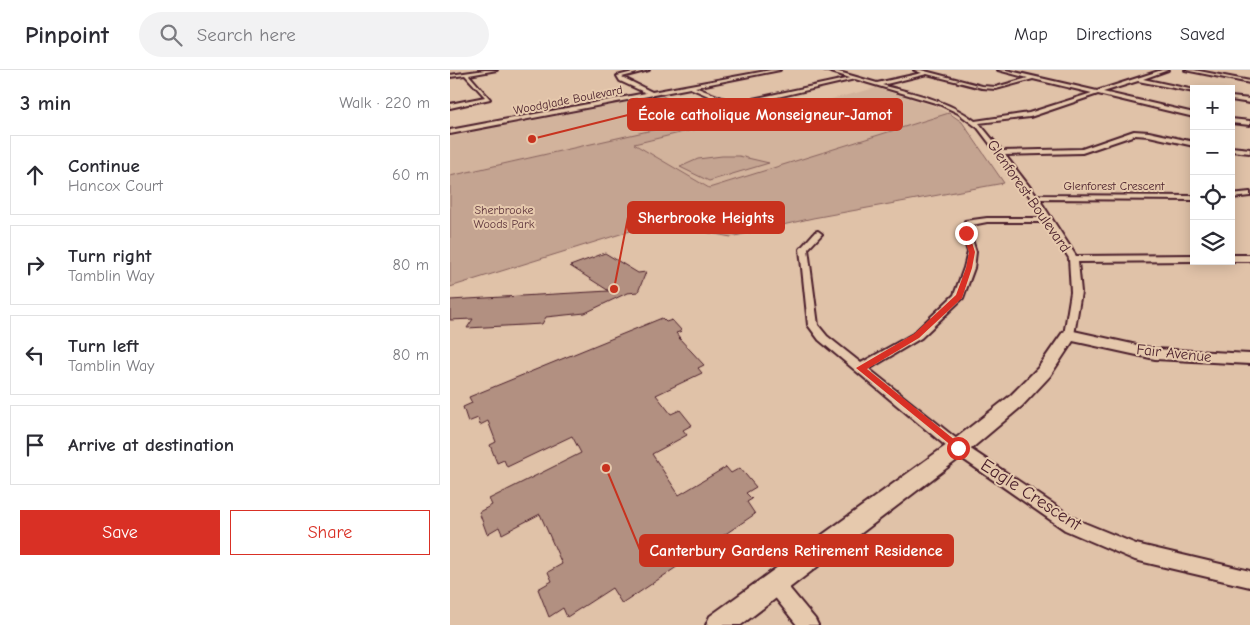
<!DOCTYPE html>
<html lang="en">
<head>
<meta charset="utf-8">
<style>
  body { margin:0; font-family:"Comic Neue",sans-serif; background:#f2f2f3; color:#2b2b33 }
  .controls { position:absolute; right:15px; top:15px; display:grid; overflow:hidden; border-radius:0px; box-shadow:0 2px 12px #0003 }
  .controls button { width:45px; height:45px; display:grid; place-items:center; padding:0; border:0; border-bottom:1px solid #e1e1e2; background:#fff; color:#2b2b33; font:25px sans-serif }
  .stop { position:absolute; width:15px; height:15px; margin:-11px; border:4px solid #d93025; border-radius:50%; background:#fff }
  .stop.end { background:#d93025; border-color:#fff; box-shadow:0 1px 5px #0008 }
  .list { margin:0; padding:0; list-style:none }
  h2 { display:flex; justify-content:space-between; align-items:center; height:65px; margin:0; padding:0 20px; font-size:21px }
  h2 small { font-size:16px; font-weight:400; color:#7c7c81 }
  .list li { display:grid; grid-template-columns:32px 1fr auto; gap:15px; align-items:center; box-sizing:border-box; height:80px; margin:0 10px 10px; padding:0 10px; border:1px solid #e1e1e2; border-radius:0px }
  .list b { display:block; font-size:19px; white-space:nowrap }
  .list p { margin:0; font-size:16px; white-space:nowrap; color:#7c7c81 }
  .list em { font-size:16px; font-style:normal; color:#7c7c81 }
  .actions { display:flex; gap:10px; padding:15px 20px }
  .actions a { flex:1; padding:11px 0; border:1px solid #d93025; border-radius:0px; text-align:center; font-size:18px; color:#d93025 }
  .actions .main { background:#d93025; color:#fff }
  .icon { flex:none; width:28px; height:28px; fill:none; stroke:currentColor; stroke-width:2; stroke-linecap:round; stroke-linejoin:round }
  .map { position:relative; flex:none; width:800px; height:555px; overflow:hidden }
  header { display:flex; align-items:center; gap:30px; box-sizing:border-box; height:70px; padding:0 25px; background:#fff; border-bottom:1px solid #e1e1e2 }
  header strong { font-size:24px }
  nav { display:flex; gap:28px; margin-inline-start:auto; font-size:18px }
  .search { width:350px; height:45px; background:#f2f2f3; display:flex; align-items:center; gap:12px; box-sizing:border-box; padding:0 18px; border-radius:28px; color:#7c7c81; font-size:19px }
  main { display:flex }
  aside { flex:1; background:#fff }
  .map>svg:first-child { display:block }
</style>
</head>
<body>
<header>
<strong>Pinpoint</strong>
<div class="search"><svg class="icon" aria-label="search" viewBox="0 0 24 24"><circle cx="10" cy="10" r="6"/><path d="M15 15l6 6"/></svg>Search here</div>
<nav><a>Map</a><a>Directions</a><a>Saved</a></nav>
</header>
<main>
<aside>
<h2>3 min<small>Walk · 220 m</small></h2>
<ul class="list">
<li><svg class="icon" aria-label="ahead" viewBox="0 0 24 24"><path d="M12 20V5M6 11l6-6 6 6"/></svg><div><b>Continue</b><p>Hancox Court</p></div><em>60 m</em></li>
<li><svg class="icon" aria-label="right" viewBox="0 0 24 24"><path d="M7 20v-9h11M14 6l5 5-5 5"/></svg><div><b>Turn right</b><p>Tamblin Way</p></div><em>80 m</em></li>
<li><svg class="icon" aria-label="left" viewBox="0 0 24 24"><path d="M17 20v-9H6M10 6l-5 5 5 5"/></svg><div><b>Turn left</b><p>Tamblin Way</p></div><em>80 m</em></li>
<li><svg class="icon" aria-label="arrive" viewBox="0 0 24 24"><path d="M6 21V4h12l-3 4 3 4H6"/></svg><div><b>Arrive at destination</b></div></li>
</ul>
<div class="actions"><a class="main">Save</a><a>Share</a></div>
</aside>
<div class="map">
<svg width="800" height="555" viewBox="0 0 800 555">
  <rect width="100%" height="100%" fill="#e0c2a8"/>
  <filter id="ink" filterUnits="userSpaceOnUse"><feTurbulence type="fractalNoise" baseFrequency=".02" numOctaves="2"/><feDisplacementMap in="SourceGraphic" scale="10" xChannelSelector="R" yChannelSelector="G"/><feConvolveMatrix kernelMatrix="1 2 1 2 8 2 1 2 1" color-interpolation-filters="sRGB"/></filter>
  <g filter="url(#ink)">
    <path fill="#d2b39c" d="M 426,18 L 481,35 L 499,43 L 259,118 L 184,74 L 315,42 L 320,44 Z
      M 188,30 L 230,54 L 0,106 L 0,67 Z"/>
    <path fill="#c4a491" stroke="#87625e" d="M 211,25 L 267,54 L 184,74 L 259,118 L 499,43 L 512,52 L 554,113 L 363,148 L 281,167 L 206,153 L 0,217 L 0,106 L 229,54 L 188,30 Z
      M 272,86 L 289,86 L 319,93 L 259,111 L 230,97 L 248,89 Z"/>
    <path fill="#b29081" stroke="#4a1f2b" d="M 155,183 L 188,203 L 196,202 L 188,222 L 177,223 L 135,243 L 96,247 L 92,254 L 17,258 L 23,249 L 0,250 L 0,230 L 159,221 L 120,196 Z
      M 212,248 L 216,252 L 222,250 L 232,261 L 226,263 L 230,268 L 229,268 L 254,295 L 248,298 L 252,303 L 206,325 L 221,344 L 230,340 L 242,355 L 233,360 L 237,365 L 202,384 L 229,425 L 276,397 L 281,403 L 290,398 L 306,417 L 296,423 L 302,429 L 297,432 L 305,444 L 172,534 L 162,518 L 117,547 L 113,538 L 99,547 L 88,519 L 102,511 L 98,502 L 112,494 L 90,444 L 52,464 L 49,457 L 37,464 L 29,442 L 42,435 L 39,429 L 131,383 L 122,366 L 57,397 L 54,390 L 47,393 L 40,375 L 46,372 L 38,351 L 30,355 L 28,348 L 18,352 L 13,337 L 22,333 L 19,327 Z"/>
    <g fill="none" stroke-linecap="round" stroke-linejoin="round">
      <defs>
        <path id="street" d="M 35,0 L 47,0 L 19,5 L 40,29 L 0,38 L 0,34 L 35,27 L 15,5 L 0,7 L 0,5 Z
          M 191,0 L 199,0 L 172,7 L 202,22 L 321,0 L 330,0 L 245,17 L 280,31 L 293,31 L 400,8 L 375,0 L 382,0 L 427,13 L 472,3 L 464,0 L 471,0 L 532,16 L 546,17 L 578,8 L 548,0 L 556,0 L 647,21 L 712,0 L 718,0 L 693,9 L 744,20 L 744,22 L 688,11 L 653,22 L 744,43 L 744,47 L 648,24 L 580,47 L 529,53 L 552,81 L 632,79 L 684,61 L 699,62 L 744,72 L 744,76 L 699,66 L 685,65 L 632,83 L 555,85 L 586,125 L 744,126 L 744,130 L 589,129 L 626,186 L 744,185 L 744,191 L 628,192 L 631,222 L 624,265 L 619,268 L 614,265 L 621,222 L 619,188 L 596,152 L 537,152 L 522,155 L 520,163 L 526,182 L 524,198 L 513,228 L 471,268 L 419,299 L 513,374 L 627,450 L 686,474 L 800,501 L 800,517 L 685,490 L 615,460 L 503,382 L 369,270 L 358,255 L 350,179 L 365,162 L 368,161 L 372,164 L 358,179 L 368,255 L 377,266 L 411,293 L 463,264 L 504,225 L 514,198 L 518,182 L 512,163 L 515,151 L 537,148 L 593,148 L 581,128 L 528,58 L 508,43 L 489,34 L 405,9 L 293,35 L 277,34 L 240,18 L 0,64 L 0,60 L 196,23 L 170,11 L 167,6 ZM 477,4 L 532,18 L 546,19 L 583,9 L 642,23 L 579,43 L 525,51 C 498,30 465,24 432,15 Z
          M 735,0 L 744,0 L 800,11 L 800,13 Z
          M 781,27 L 800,29 L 800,33 L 781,30 Z
          M 781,49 L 800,51 L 800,55 L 781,53 Z
          M 781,77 L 800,79 L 800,83 L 781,81 Z
          M 800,122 L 800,126 L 781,128 L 781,124 Z
          M 781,185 L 800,185 L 800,191 L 781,191 Z
          M 325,506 L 331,508 L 365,549 L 368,555 L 347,555 L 319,520 L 316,514 L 319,508 Z"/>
        <path id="secondary" d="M 619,260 L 705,279 L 800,284 L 800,294 L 705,289 L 623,271 L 600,306 L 572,336 L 515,384 L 291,555 L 256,555 L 260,546 L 501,372 L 560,326 L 588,298 L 613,262 Z"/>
      </defs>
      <use href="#street" stroke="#4a1f2b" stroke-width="4"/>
      <use href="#secondary" stroke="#4a1f2b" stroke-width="4"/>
      <use href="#street" fill="#e6c9ad" fill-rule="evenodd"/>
      <use href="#secondary" fill="#e6c9ad" fill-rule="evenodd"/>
    </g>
  </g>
  <path fill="#d93025" d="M 516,161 L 519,163 L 525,182 L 522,198 L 512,228 L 469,268 L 417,299 L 511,375 L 511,380 L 508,381 L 406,298 L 464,264 L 506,225 L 516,198 L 519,182 L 512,163 Z"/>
  <g text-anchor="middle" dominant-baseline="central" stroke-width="4" stroke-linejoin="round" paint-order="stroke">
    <g font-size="12" fill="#4a1f2b" stroke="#e6c9ad">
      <text transform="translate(118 30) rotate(-11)">Woodglade Boulevard</text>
      <text x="664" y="116">Glenforest Crescent</text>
    </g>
    <g font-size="12" fill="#5c333a" stroke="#e6c9ad">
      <text x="54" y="140">Sherbrooke<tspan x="54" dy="14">Woods Park</tspan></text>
    </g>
    <g font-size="15" fill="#4a1f2b" stroke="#e6c9ad">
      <text transform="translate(579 126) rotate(55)">Glenforest Boulevard</text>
      <text transform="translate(724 283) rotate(6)">Fair Avenue</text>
    </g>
    <g font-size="18" fill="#4a1f2b" stroke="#e6c9ad">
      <text transform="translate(581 425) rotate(33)">Eagle Crescent</text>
    </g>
  </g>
  <path fill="none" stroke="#c8321e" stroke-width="2" d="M82 69L178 45M164 219L178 147M156 398L190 480"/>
  <g fill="#c8321e" stroke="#e6c9ad" stroke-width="2">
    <circle cx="82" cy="69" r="5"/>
    <circle cx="164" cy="219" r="5"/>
    <circle cx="156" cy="398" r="5"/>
  </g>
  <g fill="#c8321e" stroke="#c8321e" stroke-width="2">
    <rect x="178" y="29" width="274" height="31" rx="5"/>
    <rect x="178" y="132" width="156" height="31" rx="5"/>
    <rect x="190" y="465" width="313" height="31" rx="5"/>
  </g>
  <g font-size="16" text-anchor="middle" font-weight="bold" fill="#fff">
    <text x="315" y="50">École catholique Monseigneur-Jamot</text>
    <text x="256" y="153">Sherbrooke Heights</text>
    <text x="346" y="486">Canterbury Gardens Retirement Residence</text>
  </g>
</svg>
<div class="controls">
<button>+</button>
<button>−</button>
<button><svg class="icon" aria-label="locate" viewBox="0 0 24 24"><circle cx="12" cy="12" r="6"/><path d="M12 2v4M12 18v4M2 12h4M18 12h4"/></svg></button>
<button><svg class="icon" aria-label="layers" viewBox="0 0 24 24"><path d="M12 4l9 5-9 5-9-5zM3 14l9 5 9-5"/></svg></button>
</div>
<div class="stop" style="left:508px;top:378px"></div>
<div class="stop end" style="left:516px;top:163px"></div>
</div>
</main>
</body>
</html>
